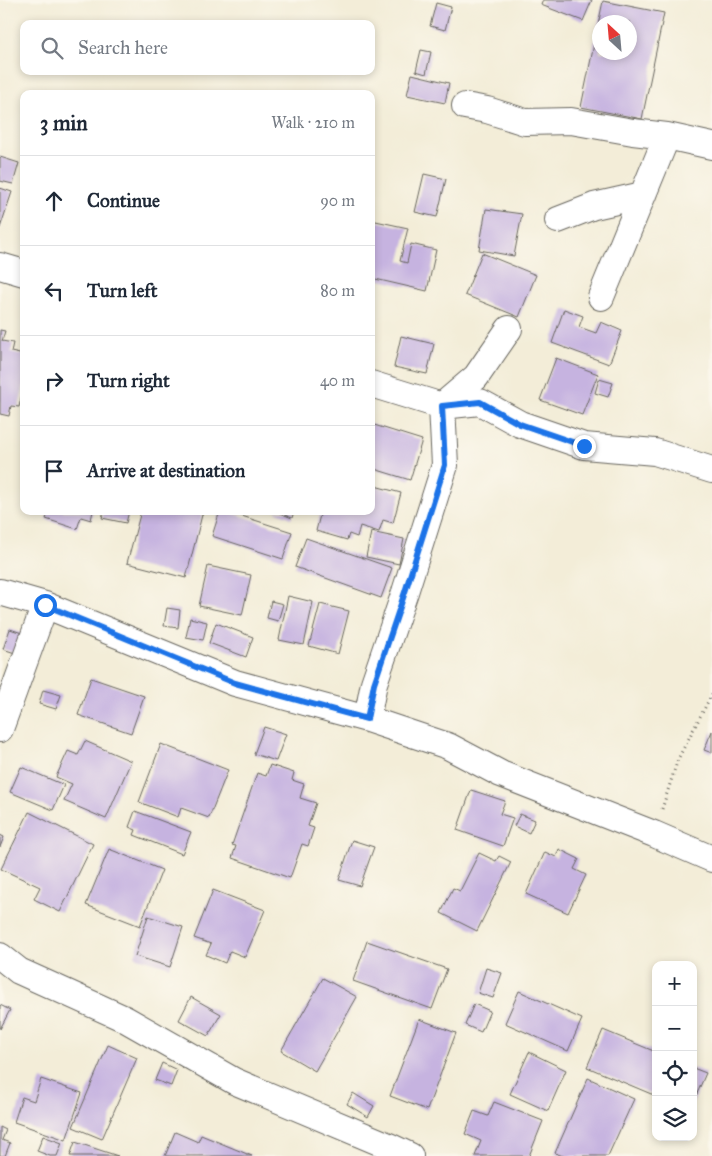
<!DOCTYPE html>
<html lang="en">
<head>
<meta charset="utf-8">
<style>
  body { margin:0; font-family:"IM FELL Great Primer",serif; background:#f2f2f3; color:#1f2937 }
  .controls { position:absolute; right:15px; bottom:15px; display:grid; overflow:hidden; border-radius:10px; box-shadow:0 2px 8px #0003 }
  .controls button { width:45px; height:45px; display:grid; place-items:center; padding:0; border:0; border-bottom:1px solid #e0e1e3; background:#fff; color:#1f2937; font:25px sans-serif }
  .compass { position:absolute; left:592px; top:15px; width:45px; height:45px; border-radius:50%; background:#fff; box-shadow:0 2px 8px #0003; rotate:334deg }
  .stop { position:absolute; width:15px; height:15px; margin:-11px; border:4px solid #1a73e8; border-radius:50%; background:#fff }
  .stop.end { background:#1a73e8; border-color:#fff; box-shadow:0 1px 5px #0008 }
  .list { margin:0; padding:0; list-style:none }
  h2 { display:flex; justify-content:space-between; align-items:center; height:65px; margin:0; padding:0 20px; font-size:21px }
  h2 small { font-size:16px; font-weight:400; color:#747a83 }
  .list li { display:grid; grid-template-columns:32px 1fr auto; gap:15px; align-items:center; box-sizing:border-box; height:90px; padding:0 20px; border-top:1px solid #e0e1e3 }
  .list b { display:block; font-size:19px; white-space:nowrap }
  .list em { font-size:16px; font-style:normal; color:#747a83 }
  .icon { flex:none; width:28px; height:28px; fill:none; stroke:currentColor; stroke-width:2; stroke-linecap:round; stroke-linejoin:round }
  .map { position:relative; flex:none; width:712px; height:1156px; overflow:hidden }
  .search { position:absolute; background:#fff; box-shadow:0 2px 8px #0003; left:20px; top:20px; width:355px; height:55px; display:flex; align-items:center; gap:12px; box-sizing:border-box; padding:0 18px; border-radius:10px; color:#747a83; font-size:19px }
  .panel { position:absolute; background:#fff; box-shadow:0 2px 8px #0003; left:20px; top:90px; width:355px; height:425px; border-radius:10px }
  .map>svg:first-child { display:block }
</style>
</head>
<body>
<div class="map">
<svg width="712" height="1156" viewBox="0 0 712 1156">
  <rect width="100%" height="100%" fill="#fbf7ec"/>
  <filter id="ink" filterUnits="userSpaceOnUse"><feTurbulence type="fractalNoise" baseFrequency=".02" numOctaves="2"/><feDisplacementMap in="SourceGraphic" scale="10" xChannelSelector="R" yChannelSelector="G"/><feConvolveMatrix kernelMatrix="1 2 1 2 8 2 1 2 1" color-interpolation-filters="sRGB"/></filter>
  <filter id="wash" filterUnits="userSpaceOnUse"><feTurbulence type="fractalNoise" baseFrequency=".0096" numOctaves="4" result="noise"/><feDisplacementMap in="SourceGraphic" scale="20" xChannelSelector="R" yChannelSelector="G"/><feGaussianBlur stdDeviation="1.12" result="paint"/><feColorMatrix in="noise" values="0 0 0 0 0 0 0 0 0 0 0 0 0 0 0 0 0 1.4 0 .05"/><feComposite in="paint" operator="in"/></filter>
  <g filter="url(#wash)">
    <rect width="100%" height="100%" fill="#f3edd8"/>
    <g id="blocks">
      <path fill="#c6b3e0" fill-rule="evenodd" d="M 543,0 L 592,0 L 583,21 L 541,5 Z
        M 603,1 L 664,13 L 642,119 L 581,107 ZM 600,22 L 630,22 L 630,52 L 600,52 Z
        M 436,3 L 451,7 L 445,30 L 430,26 Z
        M 421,50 L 431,52 L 426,74 L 416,71 Z
        M 412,74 L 449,83 L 445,103 L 407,95 Z
        M 0,157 L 19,163 L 13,184 L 0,181 Z
        M 424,174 L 446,179 L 437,217 L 415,212 Z
        M 0,188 L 12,192 L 0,228 Z
        M 486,209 L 522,214 L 514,256 L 479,250 Z
        M 371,220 L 408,228 L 400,261 L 407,263 L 411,244 L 436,250 L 427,291 L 371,278 Z
        M 482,253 L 536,275 L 519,317 L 465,295 Z
        M 564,309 L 583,316 L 579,327 L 596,333 L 601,322 L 622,331 L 609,364 L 552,343 Z
        M 0,330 L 5,331 L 2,341 L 13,343 L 11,352 L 24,355 L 24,385 L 19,407 L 11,406 L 9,416 L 0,414 Z
        M 401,336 L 434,344 L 427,374 L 394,367 Z
        M 556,358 L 598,374 L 582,415 L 540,400 Z
        M 599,379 L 613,383 L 608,397 L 595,393 Z
        M 371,424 L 422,440 L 410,480 L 371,468 Z
        M 371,485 L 401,493 L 393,523 L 383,520 L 379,532 L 360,526 L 357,537 L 349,534 L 347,540 L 316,531 L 321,511 L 371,511 Z
        M 49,511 L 93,511 L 91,520 L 81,517 L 77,529 L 46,519 Z
        M 104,511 L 129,511 L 126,523 L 102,518 Z
        M 141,511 L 203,511 L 186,578 L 127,563 Z
        M 220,511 L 226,511 L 292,532 L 283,559 L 212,536 Z
        M 275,511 L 294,511 L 292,518 Z
        M 371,532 L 404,539 L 399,564 L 366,557 Z
        M 306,538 L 392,568 L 381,598 L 295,567 Z
        M 208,566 L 251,575 L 242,615 L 199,606 Z
        M 288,596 L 313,602 L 304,645 L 279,640 Z
        M 271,601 L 283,604 L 278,621 L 267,618 Z
        M 320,604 L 349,611 L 338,654 L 309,646 Z
        M 167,608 L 180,610 L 178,628 L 164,626 Z
        M 190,618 L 207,622 L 203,640 L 186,637 Z
        M 216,623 L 253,637 L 246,657 L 209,643 Z
        M 10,629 L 25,634 L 18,654 L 3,649 Z
        M 91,678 L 144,696 L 131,733 L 78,715 Z
        M 43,690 L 61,695 L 56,709 L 39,704 Z
        M 264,727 L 286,734 L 276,761 L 254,754 Z
        M 712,731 L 712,753 L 704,750 Z
        M 85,741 L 131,761 L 106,819 L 64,801 L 72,784 L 56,777 L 68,751 L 78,755 Z
        M 161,744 L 228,770 L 209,818 L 181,808 L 178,817 L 139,802 Z
        M 270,765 L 294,773 L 292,780 L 304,784 L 300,798 L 316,803 L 308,826 L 314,828 L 308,846 L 302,844 L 290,878 L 232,858 L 236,846 L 232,845 L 257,773 L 266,776 Z
        M 21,767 L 64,785 L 53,810 L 10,792 Z
        M 471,790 L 505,801 L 500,814 L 513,818 L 503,846 L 457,830 Z
        M 135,811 L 191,832 L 182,854 L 134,835 L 136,830 L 129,827 Z
        M 29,812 L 93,844 L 60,912 L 34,899 L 40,887 L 1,869 Z
        M 520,814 L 535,820 L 529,833 L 514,826 Z
        M 0,835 L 4,837 L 0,847 Z
        M 352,840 L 374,847 L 360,886 L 339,880 Z
        M 109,849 L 162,870 L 140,926 L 86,905 Z
        M 559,849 L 579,859 L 574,869 L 586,875 L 568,913 L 526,894 L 545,852 L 556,857 Z
        M 479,853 L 496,861 L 499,856 L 511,862 L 477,931 L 441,913 L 453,888 L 460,891 Z
        M 213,890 L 265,910 L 245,957 L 230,951 L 225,963 L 206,955 L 211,944 L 194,938 Z
        M 148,916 L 183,927 L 170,967 L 135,956 Z
        M 367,941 L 447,969 L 432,1009 L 353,981 Z
        M 486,968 L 502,973 L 493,998 L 478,993 Z
        M 323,978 L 357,997 L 315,1071 L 281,1051 Z
        M 519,991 L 582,1019 L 568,1051 L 505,1023 Z
        M 191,997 L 221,1014 L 208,1036 L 179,1020 Z
        M 474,1004 L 490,1011 L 481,1032 L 465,1025 Z
        M 0,1005 L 10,1010 L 0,1029 Z
        M 419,1019 L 456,1033 L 427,1110 L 390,1096 Z
        M 603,1030 L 656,1052 L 656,1096 L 587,1067 Z
        M 108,1045 L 137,1058 L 102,1139 L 73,1127 Z
        M 529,1052 L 566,1070 L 548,1111 L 510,1094 Z
        M 162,1063 L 177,1070 L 171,1086 L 155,1080 Z
        M 693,1068 L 706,1073 L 693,1103 Z
        M 588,1078 L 634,1099 L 608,1156 L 563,1156 L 555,1153 Z
        M 41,1079 L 82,1093 L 66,1140 L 14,1122 L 22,1097 L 34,1101 Z
        M 353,1093 L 374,1106 L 368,1117 L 347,1104 Z
        M 494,1102 L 543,1121 L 529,1156 L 475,1156 L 481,1141 L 465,1134 L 474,1111 L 488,1116 Z
        M 0,1127 L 6,1130 L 2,1140 L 10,1143 L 5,1156 L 0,1156 Z
        M 175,1132 L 198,1142 L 201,1135 L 252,1156 L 165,1156 Z
        M 43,1136 L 62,1143 L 57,1156 L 50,1156 L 37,1151 Z
        M 75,1142 L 118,1156 L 70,1156 Z"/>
    </g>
  </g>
  <g filter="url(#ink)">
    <use href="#blocks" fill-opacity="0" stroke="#67655e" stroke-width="1"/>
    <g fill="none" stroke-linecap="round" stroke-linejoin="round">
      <defs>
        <path id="minor" d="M 465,106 L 487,110 L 525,122 L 571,121 L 633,132 L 667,136 L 712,146
          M 558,220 L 594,206 L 643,195
          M 0,266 L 24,273
          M 601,297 L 667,136
          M 509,329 L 476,377 L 442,406 L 480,402 L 520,424 L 584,446 L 655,452 L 712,470
          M 0,592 L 45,605 L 235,683 L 367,719 L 448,746 L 501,774 L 654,834 L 712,859
          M 367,719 L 374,683 L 405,592 L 445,465 L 442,406 L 371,384
          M 0,729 L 45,605
          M 0,956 L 19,971 L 125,1019 L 234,1081 L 391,1147 L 410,1156"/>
      </defs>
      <use href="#minor" stroke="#67655e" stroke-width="28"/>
      <path stroke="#67655e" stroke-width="3" stroke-dasharray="1 4" stroke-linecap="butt" d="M 662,809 L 678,759 L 712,694"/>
      <use href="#minor" stroke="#fff" stroke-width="26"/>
    </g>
  </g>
  <g fill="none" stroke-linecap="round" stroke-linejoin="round" filter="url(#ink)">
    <path stroke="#1a73e8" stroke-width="6" d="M 45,605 L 235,683 L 367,719 L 374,684 L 405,592 L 445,465 L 442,406 L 480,402 L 520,424 L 584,446"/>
  </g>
</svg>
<div class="controls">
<button>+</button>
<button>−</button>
<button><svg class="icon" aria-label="locate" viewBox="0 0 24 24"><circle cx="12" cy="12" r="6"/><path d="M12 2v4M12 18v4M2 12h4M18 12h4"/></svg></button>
<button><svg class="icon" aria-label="layers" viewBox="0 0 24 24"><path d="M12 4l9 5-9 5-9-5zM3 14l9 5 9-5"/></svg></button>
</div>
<svg class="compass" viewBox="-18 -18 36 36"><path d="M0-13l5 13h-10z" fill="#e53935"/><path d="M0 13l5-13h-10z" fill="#747a83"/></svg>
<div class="stop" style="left:45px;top:605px"></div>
<div class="stop end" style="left:584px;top:446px"></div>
<div class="search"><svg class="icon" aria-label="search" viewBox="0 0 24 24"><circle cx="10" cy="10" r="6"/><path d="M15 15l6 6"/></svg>Search here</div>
<section class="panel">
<h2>3 min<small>Walk · 210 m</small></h2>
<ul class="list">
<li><svg class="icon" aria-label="ahead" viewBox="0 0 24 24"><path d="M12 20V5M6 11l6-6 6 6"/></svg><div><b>Continue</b></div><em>90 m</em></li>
<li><svg class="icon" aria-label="left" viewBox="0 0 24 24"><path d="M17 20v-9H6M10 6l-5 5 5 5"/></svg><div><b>Turn left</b></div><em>80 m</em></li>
<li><svg class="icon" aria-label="right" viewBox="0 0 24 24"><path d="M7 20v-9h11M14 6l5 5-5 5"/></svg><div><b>Turn right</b></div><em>40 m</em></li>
<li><svg class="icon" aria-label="arrive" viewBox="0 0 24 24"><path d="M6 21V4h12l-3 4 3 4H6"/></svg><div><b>Arrive at destination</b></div></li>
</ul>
</section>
</div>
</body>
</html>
